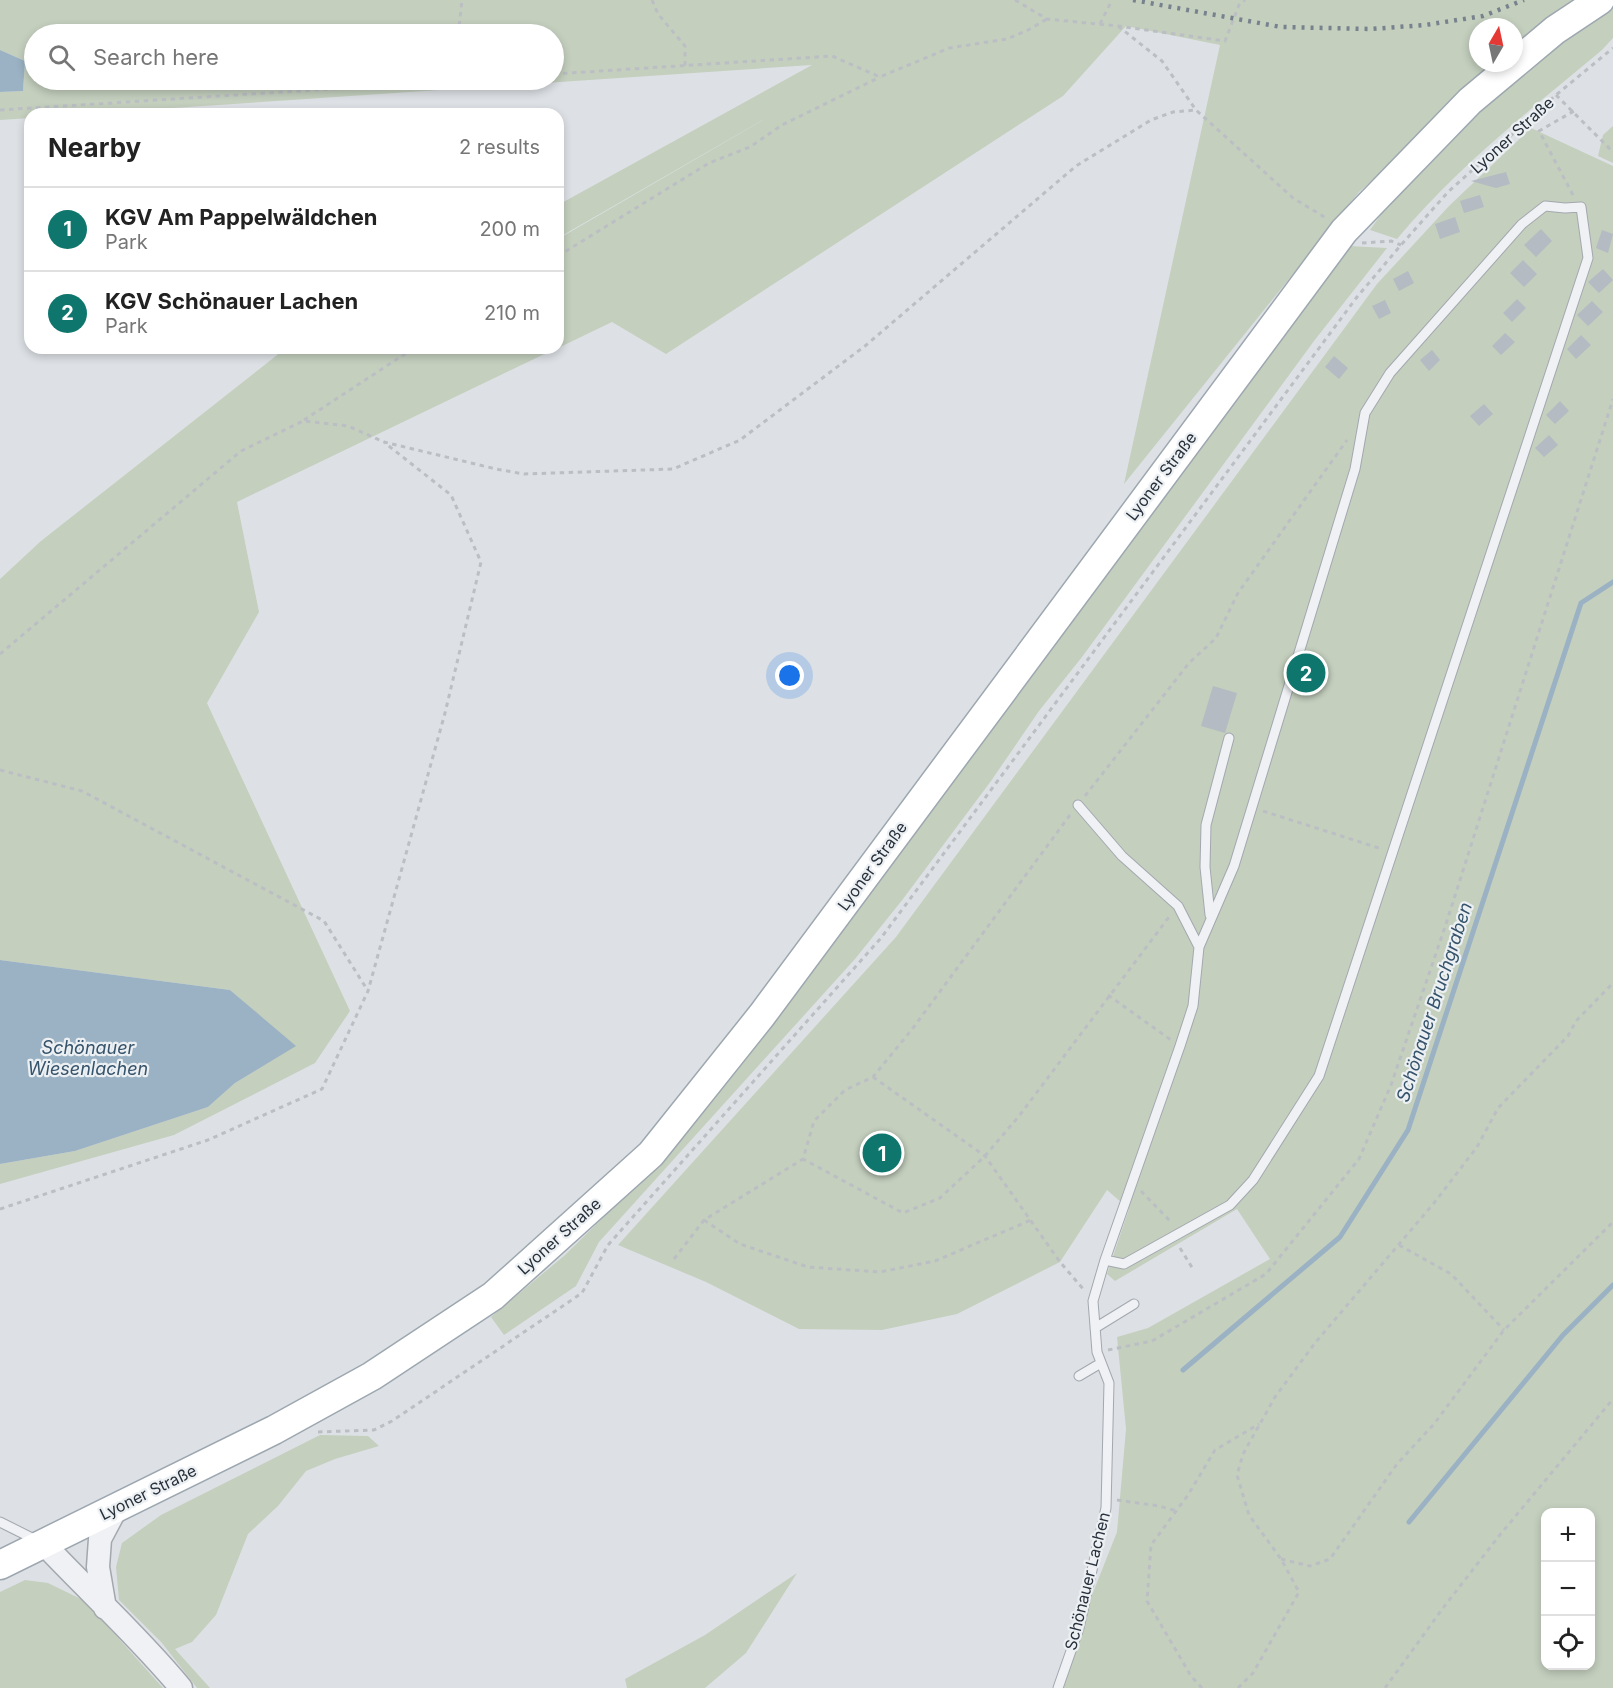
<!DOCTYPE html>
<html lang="en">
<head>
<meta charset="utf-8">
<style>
  body { margin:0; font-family:Inter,sans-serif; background:#f2f2f2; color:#222 }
  .controls { position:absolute; right:18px; bottom:18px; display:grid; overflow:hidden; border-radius:12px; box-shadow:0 3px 9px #0003 }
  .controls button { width:54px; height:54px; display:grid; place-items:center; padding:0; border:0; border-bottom:2px solid #e0e0e0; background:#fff; color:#222; font:30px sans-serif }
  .compass { position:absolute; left:1469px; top:18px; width:54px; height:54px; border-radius:50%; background:#fff; box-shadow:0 3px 9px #0003; rotate:9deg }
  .you { position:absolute; left:790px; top:676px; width:21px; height:21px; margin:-15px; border:4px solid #fff; border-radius:50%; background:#1a73e8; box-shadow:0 0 0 9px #1a73e833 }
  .badge { display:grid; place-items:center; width:39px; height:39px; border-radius:50%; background:#0f766e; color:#fff; font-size:20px; font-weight:700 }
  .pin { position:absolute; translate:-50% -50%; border:3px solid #fff; box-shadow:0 2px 6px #0006 }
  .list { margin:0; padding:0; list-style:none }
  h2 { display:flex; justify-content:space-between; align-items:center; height:78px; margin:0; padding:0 24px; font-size:26px }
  h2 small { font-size:20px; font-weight:400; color:#767676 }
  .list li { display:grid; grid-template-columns:39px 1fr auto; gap:18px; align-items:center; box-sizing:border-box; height:84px; padding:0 24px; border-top:2px solid #e0e0e0 }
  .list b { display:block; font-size:22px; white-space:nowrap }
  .list p { margin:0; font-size:20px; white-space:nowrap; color:#767676 }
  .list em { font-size:20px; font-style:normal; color:#767676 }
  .icon { flex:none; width:33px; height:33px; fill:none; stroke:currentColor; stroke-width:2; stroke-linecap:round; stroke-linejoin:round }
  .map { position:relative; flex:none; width:1613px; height:1688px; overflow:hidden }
  .search { position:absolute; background:#fff; box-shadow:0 3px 9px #0003; left:24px; top:24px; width:540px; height:66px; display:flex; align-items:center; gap:15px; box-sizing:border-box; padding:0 21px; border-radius:33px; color:#767676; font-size:22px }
  .panel { position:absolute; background:#fff; box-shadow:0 3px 9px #0003; left:24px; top:108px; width:540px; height:246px; border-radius:18px }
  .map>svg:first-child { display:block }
</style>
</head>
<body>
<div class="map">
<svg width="1613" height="1688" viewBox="0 0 1613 1688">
  <rect width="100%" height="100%" fill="#dde1e5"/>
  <path fill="#c4cfbe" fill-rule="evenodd" d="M 0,0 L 1575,0 L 1514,52 L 1514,27 L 1478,27 L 1478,63 L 1502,63 L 1359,192 L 1124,484 L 1220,45 L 1126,26 L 1063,96 L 666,354 L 612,322 L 558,348 L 558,239 L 794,102 L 558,238 L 558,205 L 812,65 L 84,114 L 30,114 L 30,118 L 0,120 L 0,92 L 23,91 L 25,61 L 0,50 ZM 34,34 L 554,34 L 554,80 L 34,80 Z
    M 1613,8 L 1613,38 L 1602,50 C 1530,110 1457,167 1397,239 L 1370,230 L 1404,182 L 1480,110 L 1552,49 Z
    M 1613,126 L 1613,163 L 1598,156 L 1603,135 Z
    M 1531,128 L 1613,166 L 1613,1688 L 1058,1688 L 1079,1628 L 1117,1532 L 1126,1429 L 1117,1337 L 1148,1328 L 1270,1259 L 1237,1209 L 1115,1281 L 1107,1274 L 1129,1209 L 1107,1190 L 1060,1262 L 957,1314 L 882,1330 L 799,1329 L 706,1282 L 618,1245 L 896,937 L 1377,284 L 1449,206 ZM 1546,1512 L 1590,1512 L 1590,1666 L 1546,1666 Z
    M 1349,246 L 1387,248 L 1314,341 L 1082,657 L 1039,711 L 991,781 L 903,899 L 855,959 L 599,1242 L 576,1286 L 504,1335 L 491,1317 L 565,1255 L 622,1199 Z
    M 286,348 L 557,348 L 237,502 L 259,612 L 207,703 L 350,1011 L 315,1063 L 174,1135 L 0,1184 L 0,1164 L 75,1151 L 208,1107 L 235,1083 L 295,1046 L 230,990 L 0,960 L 0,579 L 41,541 Z
    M 320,1435 L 368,1436 L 379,1446 L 335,1459 L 306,1471 L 278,1506 L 248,1534 L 216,1615 L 192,1642 L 175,1649 L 210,1688 L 197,1688 L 162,1643 L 119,1600 L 116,1567 L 122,1543 L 161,1515 Z
    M 797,1573 L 746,1653 L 705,1688 L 627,1688 L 625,1679 L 705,1635 Z
    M 25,1580 L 48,1583 L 85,1601 L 163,1688 L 0,1688 L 0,1592 Z"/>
  <path fill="#9ab2c3" d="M 0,50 L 25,61 L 23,91 L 0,92 Z
    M 0,960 L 230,990 L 296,1046 L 235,1083 L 208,1107 L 75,1151 L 0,1164 Z"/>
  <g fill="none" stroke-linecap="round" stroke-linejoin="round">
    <path stroke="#9ab2c3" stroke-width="5" d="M 1183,1370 L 1340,1237 L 1408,1130 L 1581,603 L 1613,582
      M 1409,1522 L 1563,1335 L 1613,1285"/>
  </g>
  <path fill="#b4bbc2" d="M 1506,172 L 1510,184 L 1496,188 L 1471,181 Z
    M 1480,195 L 1484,207 L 1464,213 L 1460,201 Z
    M 1455,217 L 1460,232 L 1440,239 L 1435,224 Z
    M 1541,229 L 1552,241 L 1536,257 L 1524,245 Z
    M 1602,230 L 1613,234 L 1608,253 L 1596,248 Z
    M 1523,260 L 1537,274 L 1524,287 L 1510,273 Z
    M 1603,269 L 1613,280 L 1599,293 L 1588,282 Z
    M 1408,271 L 1414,283 L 1399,291 L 1393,279 Z
    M 1517,299 L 1526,308 L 1512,322 L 1503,313 Z
    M 1385,300 L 1391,313 L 1379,319 L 1372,306 Z
    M 1592,301 L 1603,312 L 1588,326 L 1577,315 Z
    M 1505,333 L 1515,342 L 1501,355 L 1492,346 Z
    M 1581,335 L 1591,345 L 1576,359 L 1567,349 Z
    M 1432,350 L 1440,360 L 1429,371 L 1420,360 Z
    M 1334,356 L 1348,368 L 1339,379 L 1325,367 Z
    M 1560,401 L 1569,411 L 1555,424 L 1546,415 Z
    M 1484,404 L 1493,414 L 1479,426 L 1470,416 Z
    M 1549,435 L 1558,445 L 1544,457 L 1535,448 Z
    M 1213,686 L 1237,693 L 1225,733 L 1201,726 Z"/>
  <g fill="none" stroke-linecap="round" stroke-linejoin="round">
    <defs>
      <path id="service" d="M 1078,805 L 1122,856 L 1178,906 L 1199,947
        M 1210,915 L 1205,867 L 1206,825 L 1229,738
        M 1095,1328 L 1134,1304
        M 1079,1376 L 1101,1363
        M 0,1522 L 38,1541
        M 1058,1688 L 1079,1628 L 1106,1508 L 1109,1383 L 1097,1352 L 1093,1301 L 1105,1260 L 1180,1046 L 1193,1006 L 1199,947 L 1234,866 L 1355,469 L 1365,413 L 1390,373 L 1522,224 L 1545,206 L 1565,208 L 1581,207 L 1588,258 L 1319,1076 L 1253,1180 L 1230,1205 L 1124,1264 L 1105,1260"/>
      <path id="tertiary" d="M 44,1544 C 89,1592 139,1637 181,1688
        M 105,1608 L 98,1567 L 100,1539 L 117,1507"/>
      <path id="primary" d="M 0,1565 L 274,1430 L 372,1376 L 493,1296 L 651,1154 L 762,1015 L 1344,231 L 1470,101 L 1555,30 L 1600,0"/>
    </defs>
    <use href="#service" stroke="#a3a8af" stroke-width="11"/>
    <use href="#tertiary" stroke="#a3a8af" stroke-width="25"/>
    <use href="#primary" stroke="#9da7b0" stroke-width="31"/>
    <path stroke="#bbbfc4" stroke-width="3" stroke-dasharray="4.5 4.5" stroke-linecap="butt" d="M 652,0 L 658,14 L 685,46 L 685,66
      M 1015,0 L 1047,19 L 1118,26 L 1225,41 L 1239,5 L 1245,0
      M 1100,24 L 1112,0
      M 1118,26 L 1162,61 L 1196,110 L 1293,198 L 1326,218
      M 461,34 L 459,28 L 462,0
      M 554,74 L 832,56 L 880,77 L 949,48 L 1007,39 L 1028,30 L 1047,19
      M 1556,95 L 1613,152
      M 0,110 L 473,80
      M 1573,195 L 1539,131 L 1574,111
      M 1362,243 L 1391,241 L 1401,245
      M 558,256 L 709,163 L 750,147 L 782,125 L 880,77
      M 304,420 L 414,348
      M 0,654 L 241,451 L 303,421 L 348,426 L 384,442 L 496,469 L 524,474 L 673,469 L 740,440 L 865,346 L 1076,166 L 1151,120 L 1173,112 L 1196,110
      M 0,770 L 82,791 L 324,921 L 368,991
      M 1085,796 L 1189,663 L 1216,638 L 1238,593 L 1347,440
      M 1263,811 L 1382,849
      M 1070,815 L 913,1028 L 873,1077 L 845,1090 L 814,1121 L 803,1159 L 903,1213 L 940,1198 L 985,1156 L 1019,1116 L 1169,917
      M 1108,995 L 1171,1040
      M 873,1077 L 985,1156 L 1060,1262 L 1084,1290
      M 1141,1191 L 1172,1223
      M 0,1209 L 208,1140 L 322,1089 L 368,991 L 445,713 L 481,562 L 451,495 L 385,443
      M 704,1220 L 740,1244 L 808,1267 L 880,1272 L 935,1261 L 1031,1220
      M 1399,1245 L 1451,1274 L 1504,1330
      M 1180,1248 L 1193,1269
      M 674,1259 L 704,1220 L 803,1159
      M 1108,1350 L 1152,1341 L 1266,1274 L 1359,1159 L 1391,1085 L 1446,924 L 1613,399
      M 318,1432 L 374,1430 L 392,1421 L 582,1293 L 608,1245 L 881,938 L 1357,297 L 1401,245 L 1448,192 L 1556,95 L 1613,48
      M 1117,1500 L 1159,1506 L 1177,1511
      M 1281,1559 L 1310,1566 L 1330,1559 L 1397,1464 L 1434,1424 L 1504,1330 L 1613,1222
      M 1202,1688 L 1191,1676 L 1147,1601 L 1151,1545 L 1188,1495 L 1215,1450 L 1259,1424
      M 1238,1688 L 1253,1673 L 1299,1592 L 1281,1559 L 1249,1515 L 1237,1475 L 1243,1454 L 1275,1397 L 1315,1343 L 1434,1203 L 1477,1147 L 1498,1108 L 1568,1036 L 1576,1021 L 1613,983
      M 1385,1688 L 1443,1608 L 1499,1536 L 1613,1399"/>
    <use href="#service" stroke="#eff1f4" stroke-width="9"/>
    <use href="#tertiary" stroke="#eff1f4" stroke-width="22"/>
    <use href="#primary" stroke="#fff" stroke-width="28"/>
    <path stroke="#77828e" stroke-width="4.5" stroke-dasharray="3 6" stroke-linecap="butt" d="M 1133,0 L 1281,27 L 1371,29 L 1425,25 L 1483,16 L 1524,0"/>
  </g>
  <g text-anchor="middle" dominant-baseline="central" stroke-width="4.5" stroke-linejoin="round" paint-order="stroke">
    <g font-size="16" fill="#27303b" stroke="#ecf0f3">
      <text transform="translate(1512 135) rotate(-42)">Lyoner Straße</text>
      <text transform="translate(1161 476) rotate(-53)">Lyoner Straße</text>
      <text transform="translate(872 866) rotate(-54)">Lyoner Straße</text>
      <text transform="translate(559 1236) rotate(-42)">Lyoner Straße</text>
      <text transform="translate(148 1492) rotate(-26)">Lyoner Straße</text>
      <text transform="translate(1087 1581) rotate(-76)">Schönauer Lachen</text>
    </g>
    <g font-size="18" font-style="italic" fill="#35536b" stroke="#ecf0f3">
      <text transform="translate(1434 1002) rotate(-72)">Schönauer Bruchgraben</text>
      <text x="88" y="1047">Schönauer<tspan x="88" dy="21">Wiesenlachen</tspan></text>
    </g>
  </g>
</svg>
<div class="controls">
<button>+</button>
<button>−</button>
<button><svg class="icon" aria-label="locate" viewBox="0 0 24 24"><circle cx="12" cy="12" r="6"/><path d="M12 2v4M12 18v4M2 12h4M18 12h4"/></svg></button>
</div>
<svg class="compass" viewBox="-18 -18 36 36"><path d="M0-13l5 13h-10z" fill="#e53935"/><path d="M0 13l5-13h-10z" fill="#767676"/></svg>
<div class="you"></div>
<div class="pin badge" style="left:882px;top:1153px">1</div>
<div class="pin badge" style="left:1306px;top:673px">2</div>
<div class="search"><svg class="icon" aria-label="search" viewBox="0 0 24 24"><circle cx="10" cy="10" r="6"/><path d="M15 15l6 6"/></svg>Search here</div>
<section class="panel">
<h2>Nearby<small>2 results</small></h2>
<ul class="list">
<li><span class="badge">1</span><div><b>KGV Am Pappelwäldchen</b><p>Park</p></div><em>200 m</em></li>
<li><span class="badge">2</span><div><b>KGV Schönauer Lachen</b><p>Park</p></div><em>210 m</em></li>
</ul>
</section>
</div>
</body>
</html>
